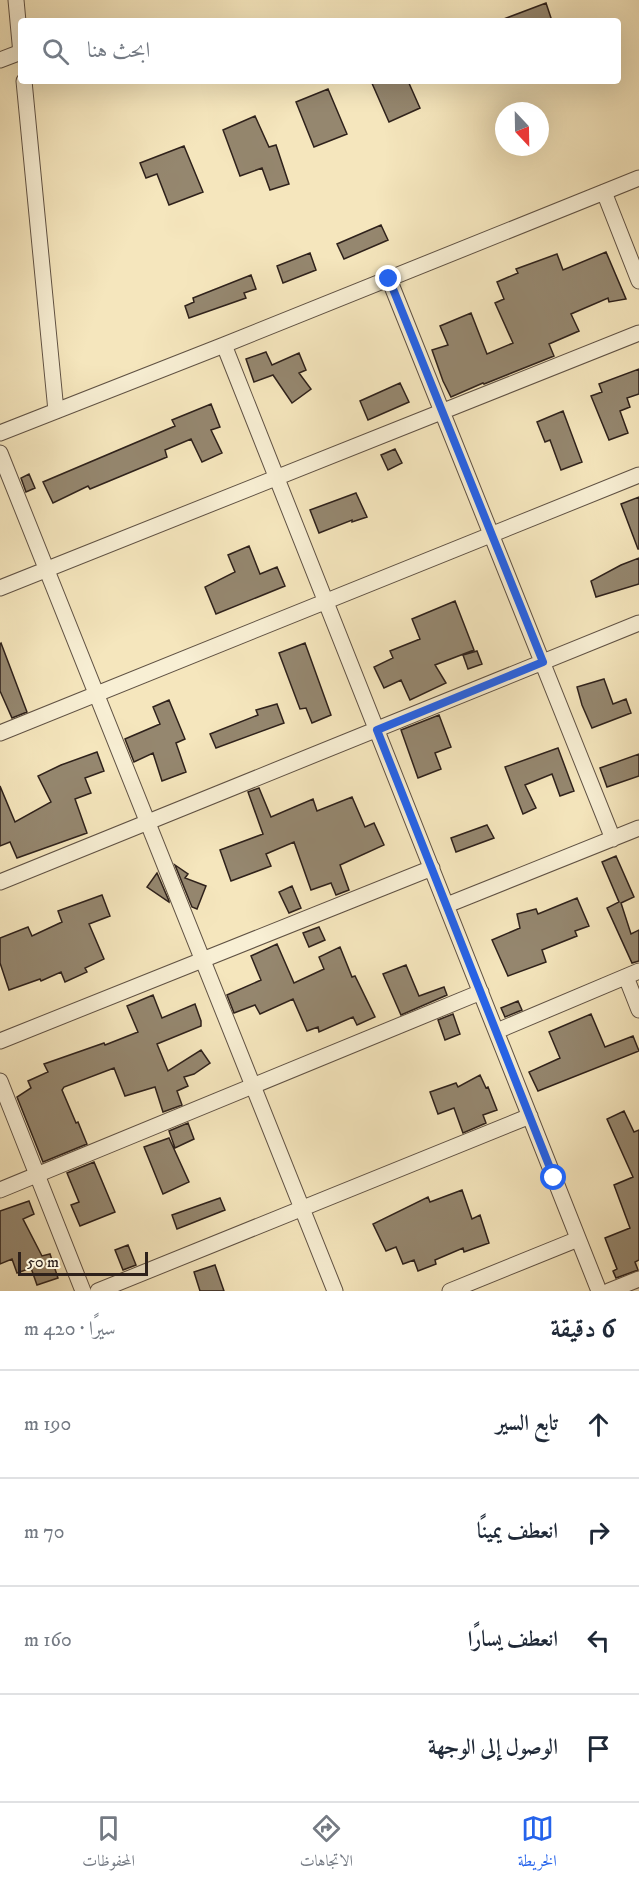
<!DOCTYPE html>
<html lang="ar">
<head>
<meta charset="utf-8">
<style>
  body { margin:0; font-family:"IM FELL DW Pica",Amiri,serif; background:#f2f2f3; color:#1f2937; direction:rtl }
  .compass { position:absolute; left:495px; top:102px; width:54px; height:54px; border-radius:50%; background:#fff; box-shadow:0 6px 24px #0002; rotate:158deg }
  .scale { position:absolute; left:18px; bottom:15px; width:130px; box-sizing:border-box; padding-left:6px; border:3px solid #2e211b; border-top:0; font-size:16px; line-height:21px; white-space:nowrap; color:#2e211b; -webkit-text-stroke:4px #f8efd4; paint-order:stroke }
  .stop { position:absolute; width:18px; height:18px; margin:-14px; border:4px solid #2563eb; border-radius:50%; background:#fff }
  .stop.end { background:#2563eb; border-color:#fff; box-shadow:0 2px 6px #0008 }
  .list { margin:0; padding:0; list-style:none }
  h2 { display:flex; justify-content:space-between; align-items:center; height:78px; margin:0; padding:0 24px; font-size:26px }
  h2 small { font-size:20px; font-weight:400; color:#747a83 }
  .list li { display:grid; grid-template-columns:39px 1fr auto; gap:18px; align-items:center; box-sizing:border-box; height:108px; padding:0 24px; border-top:2px solid #e0e1e3 }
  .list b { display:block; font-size:22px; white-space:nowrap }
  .list em { font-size:20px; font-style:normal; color:#747a83 }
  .icon { flex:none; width:33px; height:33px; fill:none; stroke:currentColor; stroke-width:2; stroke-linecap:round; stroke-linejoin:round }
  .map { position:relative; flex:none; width:639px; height:1291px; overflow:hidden; direction:ltr }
  .search { position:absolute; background:#fff; box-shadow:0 6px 24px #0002; left:18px; right:18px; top:18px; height:66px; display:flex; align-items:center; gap:15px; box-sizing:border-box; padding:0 21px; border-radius:6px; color:#747a83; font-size:22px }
  .sheet { height:510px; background:#fff }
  nav { display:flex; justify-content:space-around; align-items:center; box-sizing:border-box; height:84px; border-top:2px solid #e0e1e3; background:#fff; font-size:16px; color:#747a83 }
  nav a { display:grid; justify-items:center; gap:3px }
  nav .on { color:#2563eb }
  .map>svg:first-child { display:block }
</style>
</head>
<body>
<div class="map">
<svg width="639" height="1291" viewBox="0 0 639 1291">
  <rect width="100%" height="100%" fill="#f5e6bd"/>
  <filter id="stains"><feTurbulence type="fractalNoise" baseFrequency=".00333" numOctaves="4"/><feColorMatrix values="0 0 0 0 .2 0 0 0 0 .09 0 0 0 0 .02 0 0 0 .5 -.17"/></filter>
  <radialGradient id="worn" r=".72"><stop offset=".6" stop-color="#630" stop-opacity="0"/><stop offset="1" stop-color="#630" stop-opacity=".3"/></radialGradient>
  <path fill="#95876f" stroke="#2e211b" stroke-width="1.5" d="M 546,3 L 552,21 L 501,21 L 501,20 Z
    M 371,81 L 408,81 L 420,108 L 389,122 Z
    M 328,89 L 347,134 L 314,147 L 296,102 Z
    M 255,116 L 269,147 L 276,145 L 289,184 L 270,190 L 262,168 L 240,176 L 223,130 Z
    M 184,146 L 203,192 L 169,205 L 157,174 L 146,178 L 140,163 Z
    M 381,225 L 388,240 L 344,259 L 337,244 Z
    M 606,252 L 626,299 L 609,302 L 608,298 L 571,314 L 579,331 L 549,344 L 554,356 L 484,384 L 483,383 L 451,397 L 443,381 L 432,350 L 448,345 L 440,326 L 471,313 L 487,354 L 513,343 L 495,303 L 504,299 L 497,282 L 518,273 L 516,269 L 557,254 L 563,270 Z
    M 310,253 L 316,270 L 283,283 L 277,266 Z
    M 251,275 L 256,289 L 244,293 L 246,298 L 189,318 L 185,306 L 194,302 L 193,298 Z
    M 266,352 L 272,365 L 299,353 L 306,370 L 299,373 L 311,389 L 292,403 L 273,375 L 254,382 L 246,359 Z
    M 639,369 L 639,394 L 627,398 L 630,407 L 620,411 L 628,433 L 609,440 L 591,396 L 602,392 L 599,384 Z
    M 400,383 L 409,402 L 368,420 L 360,401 Z
    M 211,404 L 220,427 L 211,430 L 222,453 L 202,462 L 191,439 L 165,450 L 167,457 L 90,489 L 88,486 L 53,503 L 43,482 L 175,426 L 172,420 Z
    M 563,411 L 582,462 L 561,470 L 550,440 L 545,442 L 537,422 Z
    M 395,449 L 402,463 L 388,470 L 381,455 Z
    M 29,474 L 35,488 L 26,492 L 21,478 Z
    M 356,493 L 367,517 L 352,522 L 352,520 L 319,533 L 310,510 Z
    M 639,497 L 639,549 L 638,549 L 621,504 Z
    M 249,546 L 260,574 L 277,567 L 285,586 L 216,614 L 205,587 L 235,572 L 228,555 Z
    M 639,558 L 639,584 L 596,597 L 591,581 L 621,565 Z
    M 455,601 L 474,650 L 435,665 L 446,683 L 410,700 L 401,680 L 384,688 L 374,667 L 393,658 L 390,651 L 420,639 L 412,619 Z
    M 1,643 L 27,712 L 12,718 L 0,691 L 0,644 Z
    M 305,643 L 331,715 L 312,723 L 306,708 L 300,709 L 279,653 Z
    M 477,651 L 482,664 L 468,669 L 463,655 Z
    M 604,679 L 613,704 L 626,699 L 631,713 L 592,728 L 582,705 L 577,687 Z
    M 169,700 L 185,739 L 176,743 L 186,772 L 162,781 L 153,753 L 134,762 L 125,739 L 160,724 L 153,707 Z
    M 277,704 L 284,723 L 216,748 L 210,734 L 258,715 L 256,710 Z
    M 439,715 L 451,747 L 435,753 L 441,769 L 418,778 L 401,730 Z
    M 558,748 L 574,791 L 560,796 L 552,774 L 525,785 L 536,808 L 523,814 L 505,767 Z
    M 97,752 L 104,771 L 85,778 L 91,793 L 75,799 L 87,833 L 17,858 L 10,842 L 0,846 L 0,786 L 15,822 L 51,802 L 38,776 L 61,765 Z
    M 639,754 L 639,776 L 607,787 L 600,768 Z
    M 259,788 L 271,817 L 313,799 L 317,811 L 352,797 L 365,827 L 374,823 L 384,845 L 340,865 L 349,890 L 336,895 L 331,883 L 311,890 L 294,842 L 266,854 L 271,866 L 231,881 L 220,850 L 263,834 L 248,792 Z
    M 487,825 L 494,838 L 456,852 L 451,838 Z
    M 616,856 L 634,897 L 621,903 L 631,934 L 639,930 L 639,961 L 632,963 L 607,908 L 619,902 L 602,862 Z
    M 175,865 L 188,874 L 185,878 L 206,886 L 197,909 L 192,907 Z
    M 157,873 L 169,901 L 169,902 L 147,887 Z
    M 292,886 L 301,908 L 289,913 L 279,892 Z
    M 102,895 L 110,916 L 89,924 L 104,959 L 85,968 L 87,972 L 65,982 L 61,972 L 41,981 L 40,979 L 9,990 L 0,963 L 0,938 L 28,927 L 32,936 L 62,922 L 58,911 Z
    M 577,898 L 589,926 L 575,931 L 577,936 L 542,950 L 546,962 L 508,976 L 492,940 L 520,928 L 517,914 L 536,909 L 538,914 Z
    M 319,927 L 325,940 L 309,947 L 303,933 Z
    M 277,944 L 294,983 L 324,969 L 319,957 L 340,947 L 352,977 L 355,976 L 375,1017 L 357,1025 L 353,1017 L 319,1032 L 318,1027 L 307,1031 L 293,999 L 260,1014 L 255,1005 L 234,1013 L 227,995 L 261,980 L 251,956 Z
    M 406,965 L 419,996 L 444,987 L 447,995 L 401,1015 L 383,974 Z
    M 153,995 L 162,1018 L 195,1004 L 201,1021 L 201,1026 L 157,1044 L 168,1071 L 201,1050 L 210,1063 L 194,1074 L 184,1077 L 188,1086 L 177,1091 L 182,1105 L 163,1112 L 155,1087 L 125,1096 L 114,1068 L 64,1087 L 62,1090 L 76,1123 L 78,1122 L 87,1144 L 43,1162 L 17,1097 L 31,1088 L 28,1081 L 48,1072 L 44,1064 L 104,1043 L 105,1045 L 138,1032 L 127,1006 Z
    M 518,1001 L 522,1010 L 505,1017 L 501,1008 Z
    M 453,1014 L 460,1034 L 445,1040 L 438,1020 Z
    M 591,1014 L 605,1047 L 633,1036 L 639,1051 L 538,1091 L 529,1072 L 560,1058 L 549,1032 Z
    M 480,1075 L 486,1088 L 488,1087 L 497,1110 L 483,1115 L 486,1123 L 463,1133 L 454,1108 L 438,1114 L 430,1092 L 456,1083 L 458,1087 Z
    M 624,1111 L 634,1132 L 639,1130 L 639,1260 L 635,1262 L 638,1270 L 616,1278 L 613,1271 L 617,1269 L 605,1238 L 630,1228 L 614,1185 L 633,1177 L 607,1119 Z
    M 188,1123 L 194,1139 L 175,1148 L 169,1131 Z
    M 169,1138 L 189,1182 L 163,1194 L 144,1147 Z
    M 94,1162 L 115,1212 L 80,1226 L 71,1205 L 79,1202 L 67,1173 Z
    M 462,1190 L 472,1219 L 480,1215 L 489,1243 L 464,1252 L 463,1248 L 435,1260 L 436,1264 L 418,1271 L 414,1260 L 403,1264 L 396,1247 L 386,1251 L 373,1224 L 428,1197 L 430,1202 Z
    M 220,1198 L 225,1210 L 177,1229 L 172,1215 Z
    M 29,1201 L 34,1214 L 23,1219 L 42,1256 L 50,1254 L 58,1278 L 37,1285 L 31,1268 L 17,1273 L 12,1259 L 0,1264 L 0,1211 Z
    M 128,1245 L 136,1265 L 123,1270 L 115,1250 Z
    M 215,1265 L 224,1291 L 200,1291 L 194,1272 Z"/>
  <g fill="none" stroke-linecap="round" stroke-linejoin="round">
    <defs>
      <path id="street" d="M 16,0 L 21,54
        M 0,60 L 21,52
        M 24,81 L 56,411
        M 604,192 L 639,281
        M 389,279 L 613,839
        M 224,345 L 599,1291
        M 0,433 L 224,345 L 639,178
        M 0,453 L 335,1291
        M 0,588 L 639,333
        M 0,733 L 639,475
        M 0,882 L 639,623
        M 447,905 L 639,828
        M 626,977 L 639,1010
        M 497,1031 L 639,971
        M 0,1041 L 432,868
        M 0,1081 L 83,1291
        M 0,1190 L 481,992
        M 98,1291 L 530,1116
        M 450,1291 L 578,1239
        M 609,1291 L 639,1279"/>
    </defs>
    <use href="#street" stroke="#605244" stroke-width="17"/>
    <use href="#street" stroke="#f8efd4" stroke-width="15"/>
  </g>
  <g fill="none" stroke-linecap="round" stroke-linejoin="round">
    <path stroke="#2563eb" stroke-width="8" d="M 389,279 L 543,662 L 377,730 L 554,1178"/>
  </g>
  <rect width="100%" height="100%" filter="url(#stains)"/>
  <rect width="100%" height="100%" fill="url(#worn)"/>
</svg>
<svg class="compass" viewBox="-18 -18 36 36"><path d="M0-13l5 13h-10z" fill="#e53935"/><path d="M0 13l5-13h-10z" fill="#747a83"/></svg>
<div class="scale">50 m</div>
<div class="stop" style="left:554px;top:1178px"></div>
<div class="stop end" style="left:389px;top:279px"></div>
<div class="search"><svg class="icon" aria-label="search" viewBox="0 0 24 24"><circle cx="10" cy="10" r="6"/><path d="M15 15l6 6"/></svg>ابحث هنا</div>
</div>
<section class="sheet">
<h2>6 دقيقة<small>سيرًا · 420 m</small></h2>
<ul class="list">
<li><svg class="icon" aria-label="ahead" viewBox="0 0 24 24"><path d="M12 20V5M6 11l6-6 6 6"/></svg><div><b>تابع السير</b></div><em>190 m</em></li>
<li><svg class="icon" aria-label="right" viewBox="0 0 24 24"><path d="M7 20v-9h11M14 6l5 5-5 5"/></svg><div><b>انعطف يمينًا</b></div><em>70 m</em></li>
<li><svg class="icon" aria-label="left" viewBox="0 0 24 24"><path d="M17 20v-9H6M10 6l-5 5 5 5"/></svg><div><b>انعطف يسارًا</b></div><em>160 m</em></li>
<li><svg class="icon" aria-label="arrive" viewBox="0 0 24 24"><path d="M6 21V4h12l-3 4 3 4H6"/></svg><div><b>الوصول إلى الوجهة</b></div></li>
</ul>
</section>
<nav>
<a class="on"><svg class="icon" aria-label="map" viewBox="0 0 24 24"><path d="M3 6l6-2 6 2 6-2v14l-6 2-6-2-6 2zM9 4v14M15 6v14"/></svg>الخريطة</a>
<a><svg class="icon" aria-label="directions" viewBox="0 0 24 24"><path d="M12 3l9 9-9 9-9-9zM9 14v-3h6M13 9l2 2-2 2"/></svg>الاتجاهات</a>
<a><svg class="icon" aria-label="saved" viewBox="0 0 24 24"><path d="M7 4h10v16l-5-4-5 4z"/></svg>المحفوظات</a>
</nav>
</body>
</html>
